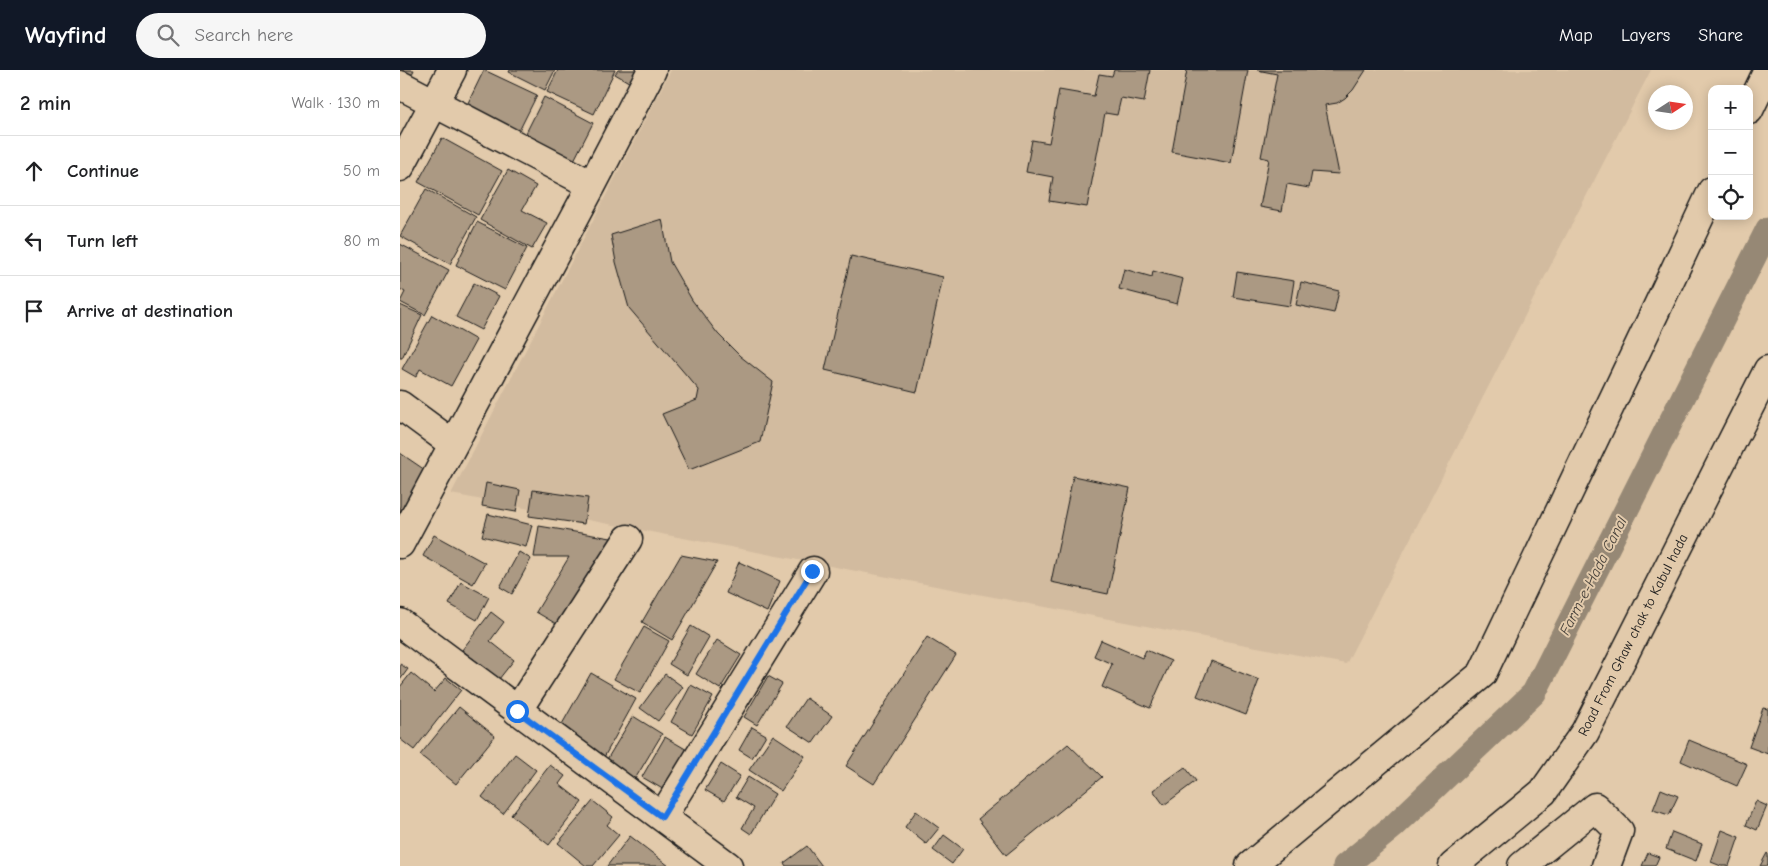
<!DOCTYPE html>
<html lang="en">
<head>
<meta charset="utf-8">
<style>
  body { margin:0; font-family:"Comic Neue",sans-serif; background:#f6f6f6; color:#202124 }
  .controls { position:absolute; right:15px; top:15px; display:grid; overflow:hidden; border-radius:10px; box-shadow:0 2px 12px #0003 }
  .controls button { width:45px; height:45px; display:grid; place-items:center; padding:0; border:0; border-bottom:1px solid #e0e0e0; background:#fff; color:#202124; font:25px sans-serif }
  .compass { position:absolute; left:1248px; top:15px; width:45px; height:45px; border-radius:50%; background:#fff; box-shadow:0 2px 12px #0003; rotate:78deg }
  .stop { position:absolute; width:15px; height:15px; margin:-11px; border:4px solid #1a73e8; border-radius:50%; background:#fff }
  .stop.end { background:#1a73e8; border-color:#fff; box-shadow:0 1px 5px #0008 }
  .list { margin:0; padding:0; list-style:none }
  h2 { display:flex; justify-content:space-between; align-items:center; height:65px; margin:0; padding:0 20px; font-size:21px }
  h2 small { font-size:16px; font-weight:400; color:#757577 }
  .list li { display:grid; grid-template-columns:32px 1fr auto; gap:15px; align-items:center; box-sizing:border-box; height:70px; padding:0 20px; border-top:1px solid #e0e0e0 }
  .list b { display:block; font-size:19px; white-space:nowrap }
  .list em { font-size:16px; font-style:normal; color:#757577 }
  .icon { flex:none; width:28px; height:28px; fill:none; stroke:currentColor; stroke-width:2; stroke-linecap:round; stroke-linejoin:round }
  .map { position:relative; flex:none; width:1368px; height:796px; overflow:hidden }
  header { display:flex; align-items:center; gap:30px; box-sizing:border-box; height:70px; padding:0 25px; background:#111827; color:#fff }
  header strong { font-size:24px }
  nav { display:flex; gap:28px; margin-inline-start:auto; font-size:18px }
  .search { width:350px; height:45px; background:#f6f6f6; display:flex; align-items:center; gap:12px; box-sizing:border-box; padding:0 18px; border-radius:28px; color:#757577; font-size:19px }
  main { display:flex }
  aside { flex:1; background:#fff }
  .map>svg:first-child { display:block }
</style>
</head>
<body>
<header>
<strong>Wayfind</strong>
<div class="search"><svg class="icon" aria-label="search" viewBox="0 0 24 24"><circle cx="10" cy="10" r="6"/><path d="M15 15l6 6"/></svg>Search here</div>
<nav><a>Map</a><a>Layers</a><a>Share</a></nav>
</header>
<main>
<aside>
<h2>2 min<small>Walk · 130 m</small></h2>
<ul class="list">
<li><svg class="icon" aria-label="ahead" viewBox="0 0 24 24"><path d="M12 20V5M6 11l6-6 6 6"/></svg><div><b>Continue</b></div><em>50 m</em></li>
<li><svg class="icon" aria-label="left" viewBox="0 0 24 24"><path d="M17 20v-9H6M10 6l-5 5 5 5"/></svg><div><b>Turn left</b></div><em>80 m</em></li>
<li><svg class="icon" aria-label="arrive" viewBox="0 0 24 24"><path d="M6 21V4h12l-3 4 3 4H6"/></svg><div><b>Arrive at destination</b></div></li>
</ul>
</aside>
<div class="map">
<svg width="1368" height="796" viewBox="0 0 1368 796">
  <rect width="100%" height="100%" fill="#e2caab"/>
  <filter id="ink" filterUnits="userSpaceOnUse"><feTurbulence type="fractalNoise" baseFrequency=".02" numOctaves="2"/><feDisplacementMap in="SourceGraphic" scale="10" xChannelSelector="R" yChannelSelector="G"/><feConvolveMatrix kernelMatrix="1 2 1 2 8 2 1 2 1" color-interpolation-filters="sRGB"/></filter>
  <g filter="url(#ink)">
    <path fill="#d2bb9f" d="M 271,0 L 1251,0 L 946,594 L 51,424 Z"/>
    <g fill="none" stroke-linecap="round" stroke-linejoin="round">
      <path stroke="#968874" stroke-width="25" d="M 945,796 L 995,755 L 1134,623 L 1368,159"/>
    </g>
    <path fill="#ab9983" stroke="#1c1c1c" d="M 0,0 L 14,0 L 9,10 L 0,6 Z
      M 84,0 L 137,25 L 118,63 L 66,37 Z
      M 110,0 L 155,0 L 145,20 L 109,2 Z
      M 158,0 L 215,0 L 194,44 L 147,22 Z
      M 218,0 L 249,0 L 239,18 L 215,4 Z
      M 714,0 L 750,0 L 744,32 L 721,28 L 717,45 L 705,43 L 687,137 L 649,131 L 653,107 L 626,102 L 632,70 L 649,73 L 659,20 L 694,26 L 699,4 L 712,6 Z
      M 787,0 L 848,0 L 831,93 L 772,82 Z
      M 857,0 L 966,0 L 953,20 L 945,28 L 937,33 L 925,35 L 939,104 L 912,102 L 909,118 L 887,114 L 882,141 L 860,137 L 869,89 L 861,87 L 877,4 Z
      M 144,27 L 193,53 L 169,100 L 120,75 Z
      M 42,68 L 102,101 L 78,145 L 18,112 Z
      M 108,100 L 136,116 L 122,140 L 147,153 L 132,179 L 80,150 Z
      M 26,119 L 76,147 L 50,194 L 0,166 Z
      M 262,149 L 270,192 L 292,230 L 318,264 L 340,286 L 373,312 L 360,372 L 289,400 L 262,344 L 297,330 L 299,320 L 229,238 L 216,192 L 211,165 Z
      M 77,152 L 127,178 L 105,220 L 56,195 Z
      M 0,174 L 49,200 L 25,245 L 0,232 L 5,222 L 0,219 Z
      M 451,186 L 543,207 L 517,322 L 425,300 Z
      M 724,199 L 752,207 L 753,201 L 783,209 L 777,234 L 719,219 Z
      M 837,202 L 894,211 L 890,236 L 833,227 Z
      M 901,212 L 939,221 L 934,243 L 896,235 Z
      M 74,213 L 99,226 L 81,260 L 56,247 Z
      M 0,235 L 22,245 L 2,288 L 0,288 Z
      M 32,245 L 76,270 L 51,316 L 20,299 L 16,307 L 2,299 Z
      M 0,383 L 25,400 L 0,444 Z
      M 673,406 L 730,418 L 708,524 L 651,512 Z
      M 86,413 L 120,420 L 116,442 L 82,436 Z
      M 133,420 L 188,428 L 184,454 L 129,446 Z
      M 88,444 L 132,455 L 126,477 L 82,466 Z
      M 139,456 L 217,469 L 165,559 L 136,542 L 169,487 L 134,487 Z
      M 34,465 L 85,493 L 73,514 L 23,486 Z
      M 119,482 L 131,489 L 112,524 L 100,517 Z
      M 281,485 L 317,492 L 272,570 L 242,552 Z
      M 339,492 L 380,511 L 367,542 L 326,523 Z
      M 61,512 L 89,527 L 77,550 L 49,534 Z
      M 91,542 L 104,552 L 90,571 L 114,590 L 99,609 L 62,580 Z
      M 291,556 L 309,567 L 287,605 L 269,594 Z
      M 244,557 L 269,571 L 240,623 L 214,609 Z
      M 527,567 L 556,585 L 474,714 L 446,696 Z
      M 317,570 L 341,585 L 320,619 L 296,604 Z
      M 701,570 L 742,588 L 746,580 L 771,591 L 750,638 L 702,617 L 712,594 L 694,586 Z
      M 811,591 L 859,610 L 846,645 L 797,626 Z
      M 0,594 L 8,599 L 0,610 Z
      M 11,603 L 34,622 L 46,608 L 61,620 L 14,680 L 0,669 L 0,617 Z
      M 191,603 L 236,629 L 203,689 L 157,663 Z
      M 265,604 L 283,617 L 258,651 L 240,638 Z
      M 368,606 L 382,614 L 357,655 L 344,647 Z
      M 291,615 L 313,627 L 292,664 L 271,652 Z
      M 406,628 L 432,646 L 413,673 L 387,656 Z
      M 59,637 L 95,666 L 56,714 L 20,685 Z
      M 1363,638 L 1368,639 L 1368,684 L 1349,677 Z
      M 233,646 L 262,664 L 235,709 L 206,691 Z
      M 352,657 L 366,665 L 352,688 L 339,680 Z
      M 373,665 L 405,686 L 381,721 L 349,700 Z
      M 265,667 L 289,681 L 266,721 L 242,707 Z
      M 1289,670 L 1347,694 L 1337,716 L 1281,691 Z
      M 668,674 L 702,707 L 606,785 L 578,749 Z
      M 115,684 L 136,700 L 103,744 L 82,727 Z
      M 321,694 L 340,706 L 324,731 L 305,720 Z
      M 150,695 L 165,706 L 159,714 L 182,732 L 149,775 L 111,745 Z
      M 785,697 L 796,711 L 764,735 L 753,720 Z
      M 348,707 L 375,724 L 351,764 L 342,758 L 354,738 L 336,727 Z
      M 1261,719 L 1278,726 L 1269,745 L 1253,740 Z
      M 193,731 L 213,747 L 207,755 L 219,765 L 193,796 L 186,796 L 158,773 Z
      M 1356,731 L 1367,736 L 1357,760 L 1346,755 Z
      M 516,741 L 539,758 L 526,774 L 505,757 Z
      M 1322,760 L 1339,767 L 1329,796 L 1321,796 L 1311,792 Z
      M 1272,762 L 1302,774 L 1296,791 L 1266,779 Z
      M 544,765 L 563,779 L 552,794 L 533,780 Z
      M 230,766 L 269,796 L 207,796 Z
      M 407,776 L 422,796 L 386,796 L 384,793 Z
      M 1248,783 L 1259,787 L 1255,796 L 1242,796 Z
      M 1367,783 L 1368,784 L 1368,796 L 1360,796 Z"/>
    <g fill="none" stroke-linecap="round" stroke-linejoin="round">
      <defs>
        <path id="minor" d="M 0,15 L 192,115
          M 1349,40 L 1368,0
          M 0,97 L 52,0
          M 0,335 L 53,374
          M 0,474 L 192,115 L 252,0
          M 0,553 L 328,796
          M 117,641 L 228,469
          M 262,747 L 413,501
          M 850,796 L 1082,604 L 1254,244 L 1312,121
          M 1122,796 L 1195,737 L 1219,761 L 1206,796"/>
        <path id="tertiary" d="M 1053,796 L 1143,722 L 1185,662 L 1368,300"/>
      </defs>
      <use href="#minor" stroke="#1c1c1c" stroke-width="31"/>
      <use href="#tertiary" stroke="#1c1c1c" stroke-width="31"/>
      <use href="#minor" stroke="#e2caab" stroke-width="28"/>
      <use href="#tertiary" stroke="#e2caab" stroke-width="28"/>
    </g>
  </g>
  <g fill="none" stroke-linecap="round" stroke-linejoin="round" filter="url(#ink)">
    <path stroke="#1a73e8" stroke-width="6" d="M 117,641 L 262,747 L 412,501"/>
  </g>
  <g text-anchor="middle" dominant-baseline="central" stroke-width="4" stroke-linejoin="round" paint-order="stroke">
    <g font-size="14" fill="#1c1c1c" stroke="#e2caab">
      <text transform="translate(1233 565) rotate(-63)">Road From Ghaw chak to Kabul hada</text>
    </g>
    <g font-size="15" font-style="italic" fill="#413c36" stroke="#e2caab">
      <text transform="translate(1193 506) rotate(-63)">Farm-e-Hada Canal</text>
    </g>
  </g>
</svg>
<div class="controls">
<button>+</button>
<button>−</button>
<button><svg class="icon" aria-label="locate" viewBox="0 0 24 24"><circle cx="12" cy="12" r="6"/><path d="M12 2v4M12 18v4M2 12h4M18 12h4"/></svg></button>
</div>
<svg class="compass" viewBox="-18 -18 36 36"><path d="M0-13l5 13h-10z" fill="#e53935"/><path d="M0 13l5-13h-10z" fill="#757577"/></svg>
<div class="stop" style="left:117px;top:641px"></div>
<div class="stop end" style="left:412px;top:501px"></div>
</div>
</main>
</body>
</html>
